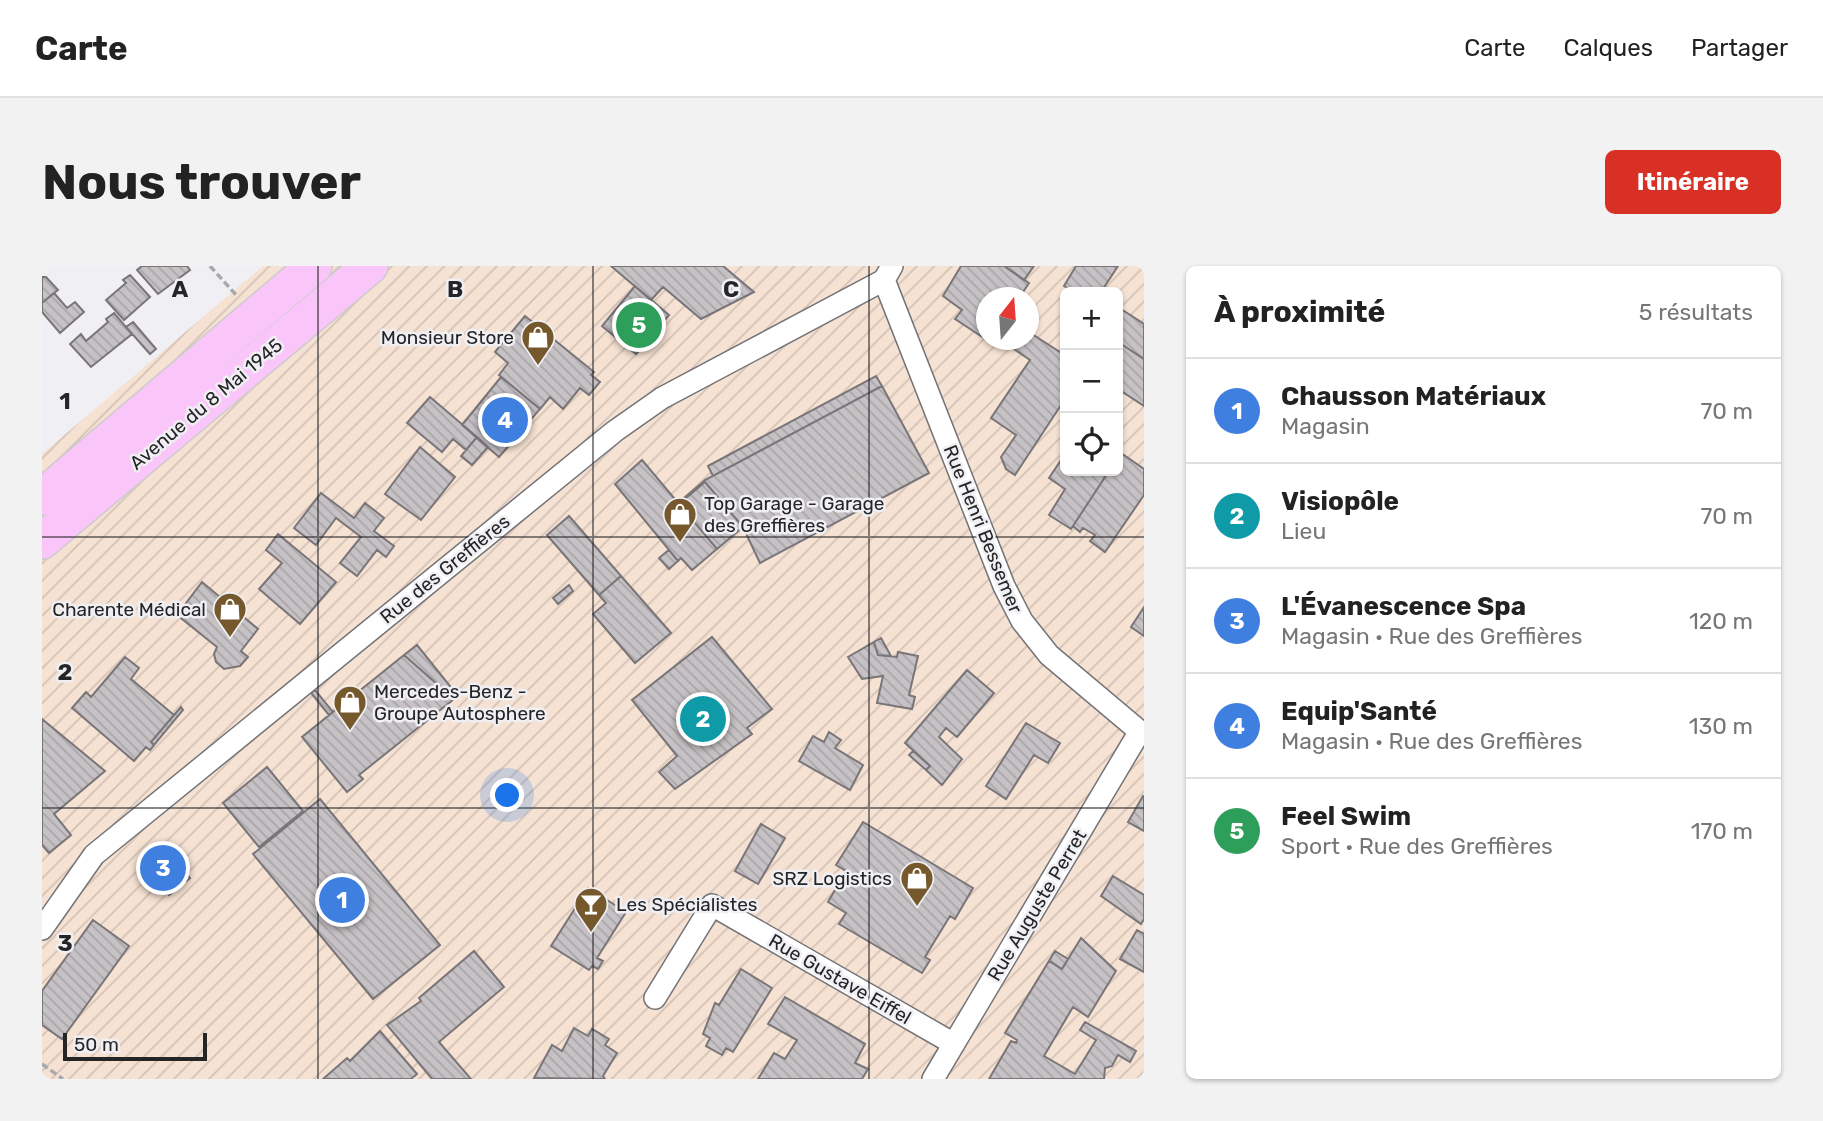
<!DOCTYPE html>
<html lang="fr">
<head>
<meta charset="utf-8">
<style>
  body { margin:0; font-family:Rubik,sans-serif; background:#f2f2f2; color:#222 }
  .controls { position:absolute; right:21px; top:21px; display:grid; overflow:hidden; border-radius:10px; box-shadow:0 2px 5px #0004 }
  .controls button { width:63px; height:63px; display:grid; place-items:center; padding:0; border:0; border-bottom:2px solid #e0e0e0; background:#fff; color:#222; font:35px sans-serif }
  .compass { position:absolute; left:934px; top:21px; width:63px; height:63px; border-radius:50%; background:#fff; box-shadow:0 2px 5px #0004; rotate:17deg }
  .scale { position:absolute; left:21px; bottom:18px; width:144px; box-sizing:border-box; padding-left:7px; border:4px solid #252526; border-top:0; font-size:19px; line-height:24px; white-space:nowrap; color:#252526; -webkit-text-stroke:5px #f0eff3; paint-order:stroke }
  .you { position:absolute; left:466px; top:530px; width:24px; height:24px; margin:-18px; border:5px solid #fff; border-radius:50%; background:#1a73e8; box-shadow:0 0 0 10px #1a73e833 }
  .badge { display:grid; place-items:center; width:46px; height:46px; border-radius:50%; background:#d93025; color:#fff; font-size:23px; font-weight:700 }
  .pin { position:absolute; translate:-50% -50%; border:4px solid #fff; box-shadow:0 2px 7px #0006 }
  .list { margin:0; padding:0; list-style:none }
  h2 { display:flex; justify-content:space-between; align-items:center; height:91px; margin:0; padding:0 28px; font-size:30px }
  h2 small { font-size:23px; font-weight:400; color:#767676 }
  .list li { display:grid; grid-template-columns:46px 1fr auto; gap:21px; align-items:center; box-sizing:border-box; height:105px; padding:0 28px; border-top:2px solid #e0e0e0 }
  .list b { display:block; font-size:26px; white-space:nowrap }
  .list p { margin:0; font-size:23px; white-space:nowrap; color:#767676 }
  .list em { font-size:23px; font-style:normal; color:#767676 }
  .icon { flex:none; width:38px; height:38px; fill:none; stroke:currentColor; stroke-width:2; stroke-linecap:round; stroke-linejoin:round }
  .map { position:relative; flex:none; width:1102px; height:813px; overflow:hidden; border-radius:10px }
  header { display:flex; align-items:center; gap:42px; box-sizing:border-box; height:98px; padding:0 35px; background:#fff; border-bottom:2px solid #e0e0e0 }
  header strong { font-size:33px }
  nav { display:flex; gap:38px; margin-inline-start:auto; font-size:24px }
  .intro { display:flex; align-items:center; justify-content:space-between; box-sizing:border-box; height:168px; padding:0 42px }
  h1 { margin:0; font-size:49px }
  .button { padding:18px 32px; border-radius:10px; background:#d93025; color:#fff; font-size:24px; font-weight:700 }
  main { display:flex; gap:42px; padding:0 42px }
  aside { flex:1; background:#fff; border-radius:10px; box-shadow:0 2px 5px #0004 }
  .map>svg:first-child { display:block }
</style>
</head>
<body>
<header>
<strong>Carte</strong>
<nav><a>Carte</a><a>Calques</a><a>Partager</a></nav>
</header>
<div class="intro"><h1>Nous trouver</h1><a class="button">Itinéraire</a></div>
<main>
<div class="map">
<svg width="1102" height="813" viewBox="0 0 1102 813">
  <defs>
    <pattern id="industrial-furrows" width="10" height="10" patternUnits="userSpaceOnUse" patternTransform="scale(1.75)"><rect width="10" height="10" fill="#f6e2d3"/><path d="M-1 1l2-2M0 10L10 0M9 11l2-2" fill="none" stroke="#d3c2b5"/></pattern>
    <pattern id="building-back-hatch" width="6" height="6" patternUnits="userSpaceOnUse" patternTransform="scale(1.75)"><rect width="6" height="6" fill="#c5c1c4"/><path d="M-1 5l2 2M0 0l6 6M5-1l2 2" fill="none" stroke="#a9a6a8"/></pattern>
  </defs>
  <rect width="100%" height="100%" fill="#f0eff3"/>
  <path fill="url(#industrial-furrows)" fill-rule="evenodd" d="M 221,0 L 1102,0 L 1102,813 L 0,813 L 0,188 ZM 1023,26 L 1076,26 L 1076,205 L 1023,205 ZM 945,32 L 987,32 L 987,74 L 945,74 Z"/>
  <path fill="url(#building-back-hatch)" stroke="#797578" stroke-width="2" d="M 100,0 L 145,0 L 148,4 L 116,28 L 95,4 Z
    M 569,0 L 681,0 L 712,26 L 659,53 L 621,21 L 609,34 Z
    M 919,0 L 962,0 L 987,17 L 977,32 L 945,32 L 945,74 L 950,74 L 948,76 L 913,53 L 920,44 L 901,30 Z
    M 962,0 L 992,0 L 982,14 Z
    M 1034,0 L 1076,0 L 1059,26 L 1032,26 L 1022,20 Z
    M 88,9 L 108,31 L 82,54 L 64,34 L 84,17 L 81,14 Z
    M 0,11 L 4,11 L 16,24 L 0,37 Z
    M 593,20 L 627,49 L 594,88 L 560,60 Z
    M 12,27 L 25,42 L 33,36 L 42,46 L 18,67 L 0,46 L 0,37 Z
    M 1076,41 L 1102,58 L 1102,93 L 1076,76 Z
    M 72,47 L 90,68 L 49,101 L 28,78 L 39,68 L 44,75 L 66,56 L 64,53 Z
    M 483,50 L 552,106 L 549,109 L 558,116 L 547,129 L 538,122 L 521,143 L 508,131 L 498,143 L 457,109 L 466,97 L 453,86 Z
    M 91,56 L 114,83 L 108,88 L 84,61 Z
    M 987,66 L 1021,88 L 1023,84 L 1023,133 L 973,209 L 964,203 L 959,191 L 974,169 L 949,152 L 988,94 L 966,79 L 970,74 L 987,74 Z
    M 1076,76 L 1102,93 L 1102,140 L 1076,123 Z
    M 834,110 L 840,120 L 671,210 L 666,200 Z
    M 459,111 L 498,143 L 457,191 L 420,159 Z
    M 840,120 L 887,207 L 718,297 L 701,261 L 663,216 L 636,237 L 663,214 Z
    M 388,131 L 435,171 L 424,184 L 411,173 L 400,186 L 365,157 Z
    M 435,171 L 446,181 L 430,199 L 419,190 Z
    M 378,181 L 413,211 L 379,254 L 343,228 Z
    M 1079,187 L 1102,203 L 1102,229 L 1063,286 L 1048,275 L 1053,269 L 1041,262 L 1038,266 L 1031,260 L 1067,205 L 1076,205 Z
    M 1023,188 L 1023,205 L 1067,205 L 1029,263 L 1007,249 L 1023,223 L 1007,212 Z
    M 600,194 L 675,283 L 650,304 L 639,292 L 636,295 L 573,218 Z
    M 663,216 L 701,261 L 675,283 L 637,238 Z
    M 279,227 L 312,252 L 323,237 L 342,252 L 332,265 L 352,280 L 344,291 L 335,284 L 315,310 L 298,297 L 319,271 L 294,252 L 274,279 L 252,262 Z
    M 527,250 L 579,310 L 557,329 L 505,269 Z
    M 236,268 L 294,316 L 258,358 L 217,323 L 240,297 L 224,284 Z
    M 627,284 L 636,295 L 627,303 L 617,292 Z
    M 579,310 L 629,367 L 593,397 L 551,348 L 564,337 L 557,329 Z
    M 160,316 L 216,363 L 199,385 L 206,391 L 198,400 L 182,403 L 174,396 L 172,388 L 175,381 L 135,349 Z
    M 527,319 L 531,325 L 516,338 L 511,332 Z
    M 1102,341 L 1102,370 L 1089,361 Z
    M 670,371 L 730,443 L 705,462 L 710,468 L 633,523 L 617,506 L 635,490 L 590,434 Z
    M 839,372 L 849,390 L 836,389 L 832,376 Z
    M 832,376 L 836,389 L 855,391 L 856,386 L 876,390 L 867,429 L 873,431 L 870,443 L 835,437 L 841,410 L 820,413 L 806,391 Z
    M 375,379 L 416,430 L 412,433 L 362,389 Z
    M 362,389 L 412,433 L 317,509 L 321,513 L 305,526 L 260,471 Z
    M 83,391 L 97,402 L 89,413 L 132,449 L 109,476 L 112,479 L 108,484 L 104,481 L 92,495 L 30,442 L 44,426 L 49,431 Z
    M 925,404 L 952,427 L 915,471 L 904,462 L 897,471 L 920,493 L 900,519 L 884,504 L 888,500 L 863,477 Z
    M 273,424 L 291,446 L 287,449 L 269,427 Z
    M 139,441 L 141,444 L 112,479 L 109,476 Z
    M 0,453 L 63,505 L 12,548 L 29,569 L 7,587 L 0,579 Z
    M 984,457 L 1018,477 L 1006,497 L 992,489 L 964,533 L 944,520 Z
    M 787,466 L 799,474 L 793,482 L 821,499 L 808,524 L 757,495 L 771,470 L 782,476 Z
    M 871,485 L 888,500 L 884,504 L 867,489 Z
    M 225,501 L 261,545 L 217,581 L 181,537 Z
    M 1101,530 L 1102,530 L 1102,565 L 1086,556 Z
    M 278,533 L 398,679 L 331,733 L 211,588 Z
    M 821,556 L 931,622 L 913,653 L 908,650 L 883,691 L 888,694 L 880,707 L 797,658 L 804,647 L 786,636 L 804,605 L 794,599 Z
    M 719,558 L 743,572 L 716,618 L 693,605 Z
    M 126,586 L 148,612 L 127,629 L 111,611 L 107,614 L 101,606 Z
    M 1071,610 L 1102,629 L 1102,653 L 1099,658 L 1059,630 Z
    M 546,622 L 584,646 L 555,692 L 561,695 L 556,703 L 550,700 L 547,704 L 509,680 Z
    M 51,654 L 87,680 L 20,773 L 0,759 L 0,725 Z
    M 1095,664 L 1102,668 L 1102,706 L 1078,693 Z
    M 1039,672 L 1074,705 L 1046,751 L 1031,741 L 1002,790 L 1033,808 L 1054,774 L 1038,764 L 1043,756 L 1094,785 L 1088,796 L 1076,789 L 1070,800 L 1063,802 L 1062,813 L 947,813 L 969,775 L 974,777 L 975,774 L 963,767 L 1007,695 L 1020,703 Z
    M 432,685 L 462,721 L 397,776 L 429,813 L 390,813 L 345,759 L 379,735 L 377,732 Z
    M 1013,685 L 1026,693 L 1020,703 L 1007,695 Z
    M 699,703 L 730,722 L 691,786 L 684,782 L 680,789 L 664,780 L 668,772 L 661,768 L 673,737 L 677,739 Z
    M 743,731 L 823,778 L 813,797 L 826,803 L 820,813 L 716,813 L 732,787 L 743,793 L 755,774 L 726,758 Z
    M 532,762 L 546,770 L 550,763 L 567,773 L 563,779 L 575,787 L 561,810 L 563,813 L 492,812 L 510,779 L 520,785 Z
    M 338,765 L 375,808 L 369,813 L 281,813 L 305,792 L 308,795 Z"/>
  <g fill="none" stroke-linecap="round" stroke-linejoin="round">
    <defs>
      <path id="street" d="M 842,14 L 962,320 L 980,355 L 1007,389 L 1102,469
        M 0,663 L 52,589 L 573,165 L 620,132 L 842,14 L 850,0
        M 613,732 L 670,639 L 912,778
        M 891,813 L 1098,465"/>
      <path id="primary" d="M 0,231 L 272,0
        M 0,275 L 328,0"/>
    </defs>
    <use href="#street" stroke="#747377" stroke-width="24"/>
    <use href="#primary" stroke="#cbcbcb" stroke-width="38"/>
    <path stroke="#a9a9ac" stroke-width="3.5" stroke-dasharray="7 3.5" stroke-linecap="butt" d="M 168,0 L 195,30
      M 0,798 L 21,813"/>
    <use href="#street" stroke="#fff" stroke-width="21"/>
    <use href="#primary" stroke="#fac6fa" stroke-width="35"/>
  </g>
  <path fill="none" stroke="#252526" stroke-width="2" stroke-opacity="0.55" d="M 276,0 L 276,813M 551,0 L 551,813M 827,0 L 827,813M 0,271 L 1102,271M 0,542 L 1102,542"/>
  <defs>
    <symbol id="shop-pin" viewBox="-11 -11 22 30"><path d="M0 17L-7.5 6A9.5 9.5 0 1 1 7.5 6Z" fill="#75582c" stroke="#f0eff3"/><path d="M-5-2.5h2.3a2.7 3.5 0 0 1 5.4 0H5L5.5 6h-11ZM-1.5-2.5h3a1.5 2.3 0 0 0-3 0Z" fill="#fff"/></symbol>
    <symbol id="bar-pin" viewBox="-11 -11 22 30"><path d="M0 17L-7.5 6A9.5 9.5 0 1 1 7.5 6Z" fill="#75582c" stroke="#f0eff3"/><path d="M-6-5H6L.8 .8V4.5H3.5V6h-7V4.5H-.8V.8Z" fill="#fff"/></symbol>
  </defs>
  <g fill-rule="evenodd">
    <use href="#shop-pin" x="477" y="52" width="38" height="52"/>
    <use href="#shop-pin" x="619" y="229" width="38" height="52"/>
    <use href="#shop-pin" x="169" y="324" width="38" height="52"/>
    <use href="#shop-pin" x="289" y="417" width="38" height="52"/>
    <use href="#shop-pin" x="856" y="593" width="38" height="52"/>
    <use href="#bar-pin" x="530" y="619" width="38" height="52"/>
  </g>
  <g text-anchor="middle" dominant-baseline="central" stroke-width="5" stroke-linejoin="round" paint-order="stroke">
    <g font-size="19" fill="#252526" stroke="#f0eff3" text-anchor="end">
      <text x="472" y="71">Monsieur Store</text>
      <text x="662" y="237" text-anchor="start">Top Garage - Garage<tspan x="662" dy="22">des Greffières</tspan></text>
      <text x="164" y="343">Charente Médical</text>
      <text x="332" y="425" text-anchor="start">Mercedes-Benz -<tspan x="332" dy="22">Groupe Autosphere</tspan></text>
      <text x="850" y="612">SRZ Logistics</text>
      <text x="574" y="638" text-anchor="start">Les Spécialistes</text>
    </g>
    <g font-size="19" fill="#252526" stroke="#f0eff3">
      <text transform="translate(164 138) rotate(-40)">Avenue du 8 Mai 1945</text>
      <text transform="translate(941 263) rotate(68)">Rue Henri Bessemer</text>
      <text transform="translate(403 303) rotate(-39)">Rue des Greffières</text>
      <text transform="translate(995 639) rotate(-59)">Rue Auguste Perret</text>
      <text transform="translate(798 713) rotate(30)">Rue Gustave Eiffel</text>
    </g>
  </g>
  <g font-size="23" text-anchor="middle" font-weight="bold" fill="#252526" stroke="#f0eff3" stroke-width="5" stroke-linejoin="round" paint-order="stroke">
    <text x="138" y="31">A</text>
    <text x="413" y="31">B</text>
    <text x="689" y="31">C</text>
    <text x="23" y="143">1</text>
    <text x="23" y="414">2</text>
    <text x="23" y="685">3</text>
  </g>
</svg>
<div class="controls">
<button>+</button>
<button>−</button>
<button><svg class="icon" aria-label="locate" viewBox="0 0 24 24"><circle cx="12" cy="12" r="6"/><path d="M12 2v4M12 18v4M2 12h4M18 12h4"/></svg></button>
</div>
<svg class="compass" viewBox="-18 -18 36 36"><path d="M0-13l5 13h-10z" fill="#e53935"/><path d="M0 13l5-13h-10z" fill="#767676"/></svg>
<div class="scale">50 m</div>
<div class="you"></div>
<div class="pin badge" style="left:300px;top:634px;background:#3f7fe0">1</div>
<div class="pin badge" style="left:661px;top:453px;background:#0f9aa8">2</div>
<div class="pin badge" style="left:121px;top:602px;background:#3f7fe0">3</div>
<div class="pin badge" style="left:463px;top:154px;background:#3f7fe0">4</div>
<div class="pin badge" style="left:597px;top:59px;background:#2e9e5b">5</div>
</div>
<aside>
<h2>À proximité<small>5 résultats</small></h2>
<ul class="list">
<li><span class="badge" style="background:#3f7fe0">1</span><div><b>Chausson Matériaux</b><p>Magasin</p></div><em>70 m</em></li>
<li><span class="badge" style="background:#0f9aa8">2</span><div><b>Visiopôle</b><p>Lieu</p></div><em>70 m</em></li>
<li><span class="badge" style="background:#3f7fe0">3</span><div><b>L'Évanescence Spa</b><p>Magasin · Rue des Greffières</p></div><em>120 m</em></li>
<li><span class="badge" style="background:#3f7fe0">4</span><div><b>Equip'Santé</b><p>Magasin · Rue des Greffières</p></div><em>130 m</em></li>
<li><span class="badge" style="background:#2e9e5b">5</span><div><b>Feel Swim</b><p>Sport · Rue des Greffières</p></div><em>170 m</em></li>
</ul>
</aside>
</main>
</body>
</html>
